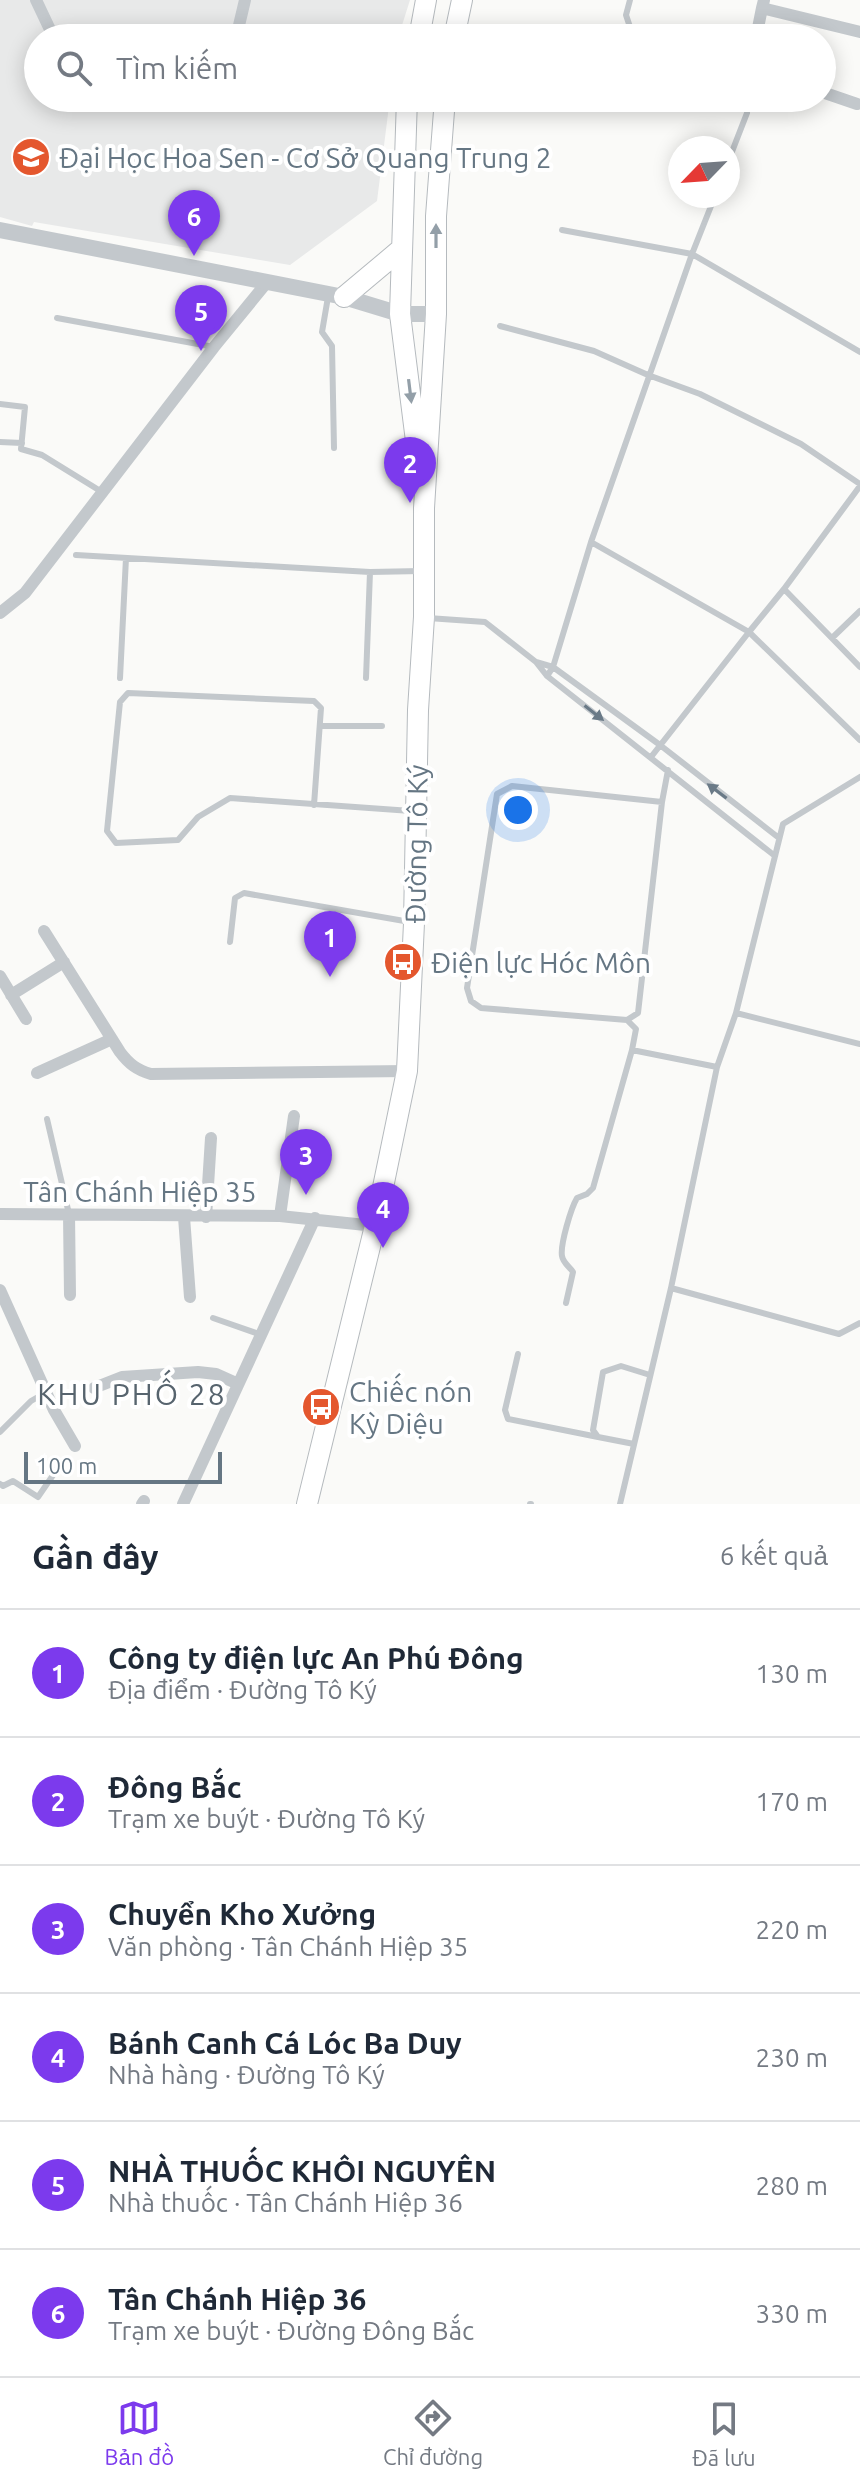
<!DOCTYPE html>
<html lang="vi">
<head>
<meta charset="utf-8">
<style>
  body { margin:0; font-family:Ubuntu,sans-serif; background:#f2f2f3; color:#1f2937 }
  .compass { position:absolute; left:668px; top:136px; width:72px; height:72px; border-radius:50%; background:#fff; box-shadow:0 4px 20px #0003; rotate:245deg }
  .scale { position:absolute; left:24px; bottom:20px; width:198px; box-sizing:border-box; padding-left:8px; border:4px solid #657683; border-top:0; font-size:22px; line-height:28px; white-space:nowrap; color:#657683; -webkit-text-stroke:6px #fff; paint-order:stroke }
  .you { position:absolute; left:518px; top:810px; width:28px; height:28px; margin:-20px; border:6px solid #fff; border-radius:50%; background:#1a73e8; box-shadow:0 0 0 12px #1a73e833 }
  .badge { display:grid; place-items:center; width:52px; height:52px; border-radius:50%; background:#7c3aed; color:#fff; font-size:26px; font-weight:700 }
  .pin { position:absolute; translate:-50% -66px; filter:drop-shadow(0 2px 4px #0008) }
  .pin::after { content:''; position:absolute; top:42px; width:28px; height:24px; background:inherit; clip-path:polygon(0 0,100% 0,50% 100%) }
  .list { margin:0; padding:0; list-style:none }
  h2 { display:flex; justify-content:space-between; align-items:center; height:104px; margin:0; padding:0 32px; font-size:34px }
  h2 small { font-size:26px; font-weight:400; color:#747a83 }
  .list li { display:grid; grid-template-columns:52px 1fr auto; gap:24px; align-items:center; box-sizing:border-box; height:128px; padding:0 32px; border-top:2px solid #e0e1e3 }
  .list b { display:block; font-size:30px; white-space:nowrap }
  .list p { margin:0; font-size:26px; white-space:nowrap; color:#747a83 }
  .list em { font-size:26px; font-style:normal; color:#747a83 }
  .icon { flex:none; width:44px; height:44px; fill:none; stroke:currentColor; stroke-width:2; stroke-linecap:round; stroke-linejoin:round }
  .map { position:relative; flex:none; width:860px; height:1504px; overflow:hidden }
  .search { position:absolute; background:#fff; box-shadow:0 4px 20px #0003; left:24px; right:24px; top:24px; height:88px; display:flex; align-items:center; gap:20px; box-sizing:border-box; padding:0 28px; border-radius:44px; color:#747a83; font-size:30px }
  .sheet { height:872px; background:#fff }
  nav { display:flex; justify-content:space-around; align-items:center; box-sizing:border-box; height:112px; border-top:2px solid #e0e1e3; background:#fff; font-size:22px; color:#747a83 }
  nav a { display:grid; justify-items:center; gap:4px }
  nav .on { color:#7c3aed }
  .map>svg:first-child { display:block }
</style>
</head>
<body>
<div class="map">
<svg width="860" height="1504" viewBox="0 0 860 1504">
  <rect width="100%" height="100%" fill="#fafaf8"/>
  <path fill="#e8e9e9" d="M 0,0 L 410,0 L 398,38 L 38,38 L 38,98 L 390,98 L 377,201 L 290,265 L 34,222 L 32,226 L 0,217 Z"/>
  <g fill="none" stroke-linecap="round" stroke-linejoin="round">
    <defs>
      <path id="primary" d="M 419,38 L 426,0
        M 454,38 L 462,0
        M 407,98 L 400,314 L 418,457
        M 344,297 L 400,250
        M 307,1504 L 375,1226 L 407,1071 L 414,923 L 418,710 L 424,617 L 424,508 L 436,314 L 436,216 L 445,98"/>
    </defs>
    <use href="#primary" stroke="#b5babe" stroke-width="22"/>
    <path stroke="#c3c8cc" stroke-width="6" d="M 630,0 L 626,15 L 630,27 L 660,38
      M 728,162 L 747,113
      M 562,230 L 692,254 L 715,196
      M 328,297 L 322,332 L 332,346 L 334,448
      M 57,318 L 214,347
      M 500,326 L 594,351 L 648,375 L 700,394 L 801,444 L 860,484
      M 0,404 L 25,407 L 21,449 L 42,455 L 102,492
      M 0,442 L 22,443
      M 860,486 L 784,589 L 860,667
      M 76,555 L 370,572
      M 784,589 L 749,632 L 860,740
      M 428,618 L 485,622 L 536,662 L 547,676 L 775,856
      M 832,638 L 860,611
      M 536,662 L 553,667 L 660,745 L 779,838
      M 547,676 L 553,667 L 591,542
      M 120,678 L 126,558
      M 366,678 L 370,572 L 421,571
      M 320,726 L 382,726
      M 651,757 L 749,632 L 591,542 L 692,254 L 860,352
      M 668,770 L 662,802 L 512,786 L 497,794 L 467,988 L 471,1001 L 481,1008 L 627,1020 L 636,1029 L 632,1050 L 717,1067
      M 314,805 L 321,708 L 314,701 L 128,693 L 120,702 L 107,831 L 116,843 L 178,840 L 198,817 L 230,798 L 411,811
      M 230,942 L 235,898 L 244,893 L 410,922
      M 736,1013 L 860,1044
      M 627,1020 L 638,1013 L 662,802
      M 47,1119 L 69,1214
      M 671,1288 L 839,1334 L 860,1323
      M 566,1303 L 573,1272 C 570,1267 563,1263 562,1256 C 560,1245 571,1208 577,1198 L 587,1194 L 593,1188 L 632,1050
      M 213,1318 L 259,1334
      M 518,1354 L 505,1410 L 508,1419 L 598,1437
      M 0,1432 L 31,1401 L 45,1393
      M 634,1444 L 598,1437 L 593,1430 L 603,1372 L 621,1366 L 650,1375
      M 0,1484 L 3,1486 L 13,1481 L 38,1497 L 60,1465
      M 530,1504 L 531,1504
      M 620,1504 L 671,1288 L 717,1067 L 736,1013 L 783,824 L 860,777"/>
    <path stroke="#c3c8cc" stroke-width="12" d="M 36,0 L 54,38
      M 764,0 L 762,8 L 860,32
      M 236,38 L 245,0
      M 756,38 L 762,8
      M 822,92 L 857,104
      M 128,98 L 161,98
      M 0,613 L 25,593 L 214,347 L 268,281
      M 44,931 L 120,1052 C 129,1064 137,1070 151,1074 L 407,1071
      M 0,976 L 26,1019
      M 11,995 L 64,962
      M 37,1073 L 112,1039
      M 0,1214 L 280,1216 L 375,1226
      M 69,1214 L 70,1295
      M 280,1216 L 294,1116
      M 184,1217 L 190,1297
      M 206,1217 L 211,1138
      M 0,1290 L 54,1410 L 75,1446
      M 94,1388 L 122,1377 L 198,1372 L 216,1374 L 236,1383
      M 142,1504 L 144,1501
      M 183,1504 L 315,1218"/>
    <path stroke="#c3c8cc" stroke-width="16" d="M 0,230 L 344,297 L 400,314 L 436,314"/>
    <use href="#primary" stroke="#fff" stroke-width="20"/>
  </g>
  <defs><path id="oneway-solid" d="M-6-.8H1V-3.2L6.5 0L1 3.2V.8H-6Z" transform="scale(2)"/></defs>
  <g fill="#939fa8">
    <use href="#oneway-solid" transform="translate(436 236) rotate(-90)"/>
    <use href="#oneway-solid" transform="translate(410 391) rotate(83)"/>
  </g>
  <g fill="#6a7a87">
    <use href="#oneway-solid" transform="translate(594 713) rotate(38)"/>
    <use href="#oneway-solid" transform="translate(717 791) rotate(-143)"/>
  </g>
  <defs>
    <symbol id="university-disc" viewBox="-11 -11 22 22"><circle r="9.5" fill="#e4572e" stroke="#fff"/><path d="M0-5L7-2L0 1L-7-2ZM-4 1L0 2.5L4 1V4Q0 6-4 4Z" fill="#fff"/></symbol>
    <symbol id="bus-disc" viewBox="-11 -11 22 22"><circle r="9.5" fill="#e4572e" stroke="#fff"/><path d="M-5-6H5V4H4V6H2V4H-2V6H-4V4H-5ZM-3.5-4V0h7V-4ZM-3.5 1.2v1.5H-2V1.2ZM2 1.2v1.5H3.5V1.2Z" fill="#fff"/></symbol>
  </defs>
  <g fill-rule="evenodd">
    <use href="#university-disc" x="9" y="135" width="44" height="44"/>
    <use href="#bus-disc" x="381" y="940" width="44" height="44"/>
    <use href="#bus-disc" x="299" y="1385" width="44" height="44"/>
  </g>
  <g text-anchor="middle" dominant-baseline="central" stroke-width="8" stroke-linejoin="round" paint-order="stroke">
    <g font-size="28" fill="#657683" stroke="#fff" text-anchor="start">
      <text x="59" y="157">Đại Học Hoa Sen - Cơ Sở Quang Trung 2</text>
      <text x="431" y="962">Điện lực Hóc Môn</text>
      <text x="349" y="1391">Chiếc nón<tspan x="349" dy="32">Kỳ Diệu</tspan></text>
    </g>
    <g font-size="28" fill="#657683" stroke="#fff">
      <text transform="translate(416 844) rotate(-89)">Đường Tô Ký</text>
      <text x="140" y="1191">Tân Chánh Hiệp 35</text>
    </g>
    <g font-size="30" letter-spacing="2" fill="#57646e" stroke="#fff">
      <text x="132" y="1394">KHU PHỐ 28</text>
    </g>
  </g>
</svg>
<svg class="compass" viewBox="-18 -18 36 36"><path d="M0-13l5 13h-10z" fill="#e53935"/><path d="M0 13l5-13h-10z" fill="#747a83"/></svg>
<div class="scale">100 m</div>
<div class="you"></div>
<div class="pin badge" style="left:330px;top:977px">1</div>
<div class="pin badge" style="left:410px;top:503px">2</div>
<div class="pin badge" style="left:306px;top:1195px">3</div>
<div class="pin badge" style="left:383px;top:1248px">4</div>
<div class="pin badge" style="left:201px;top:351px">5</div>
<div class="pin badge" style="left:194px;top:256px">6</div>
<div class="search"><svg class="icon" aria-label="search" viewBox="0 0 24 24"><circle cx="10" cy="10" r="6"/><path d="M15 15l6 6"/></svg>Tìm kiếm</div>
</div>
<section class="sheet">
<h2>Gần đây<small>6 kết quả</small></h2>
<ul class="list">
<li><span class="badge">1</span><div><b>Công ty điện lực An Phú Đông</b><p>Địa điểm · Đường Tô Ký</p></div><em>130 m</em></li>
<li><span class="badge">2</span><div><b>Đông Bắc</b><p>Trạm xe buýt · Đường Tô Ký</p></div><em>170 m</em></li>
<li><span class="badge">3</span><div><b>Chuyển Kho Xưởng</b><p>Văn phòng · Tân Chánh Hiệp 35</p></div><em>220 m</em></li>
<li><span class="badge">4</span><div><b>Bánh Canh Cá Lóc Ba Duy</b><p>Nhà hàng · Đường Tô Ký</p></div><em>230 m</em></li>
<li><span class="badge">5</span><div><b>NHÀ THUỐC KHÔI NGUYÊN</b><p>Nhà thuốc · Tân Chánh Hiệp 36</p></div><em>280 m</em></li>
<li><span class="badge">6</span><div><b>Tân Chánh Hiệp 36</b><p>Trạm xe buýt · Đường Đông Bắc</p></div><em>330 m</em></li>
</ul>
</section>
<nav>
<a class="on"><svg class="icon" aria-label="map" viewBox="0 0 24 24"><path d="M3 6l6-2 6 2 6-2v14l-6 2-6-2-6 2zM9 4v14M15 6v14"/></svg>Bản đồ</a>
<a><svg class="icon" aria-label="directions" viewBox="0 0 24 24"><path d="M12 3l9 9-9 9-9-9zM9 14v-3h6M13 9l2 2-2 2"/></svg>Chỉ đường</a>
<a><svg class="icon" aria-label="saved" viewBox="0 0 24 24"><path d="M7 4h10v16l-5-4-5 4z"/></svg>Đã lưu</a>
</nav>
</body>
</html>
